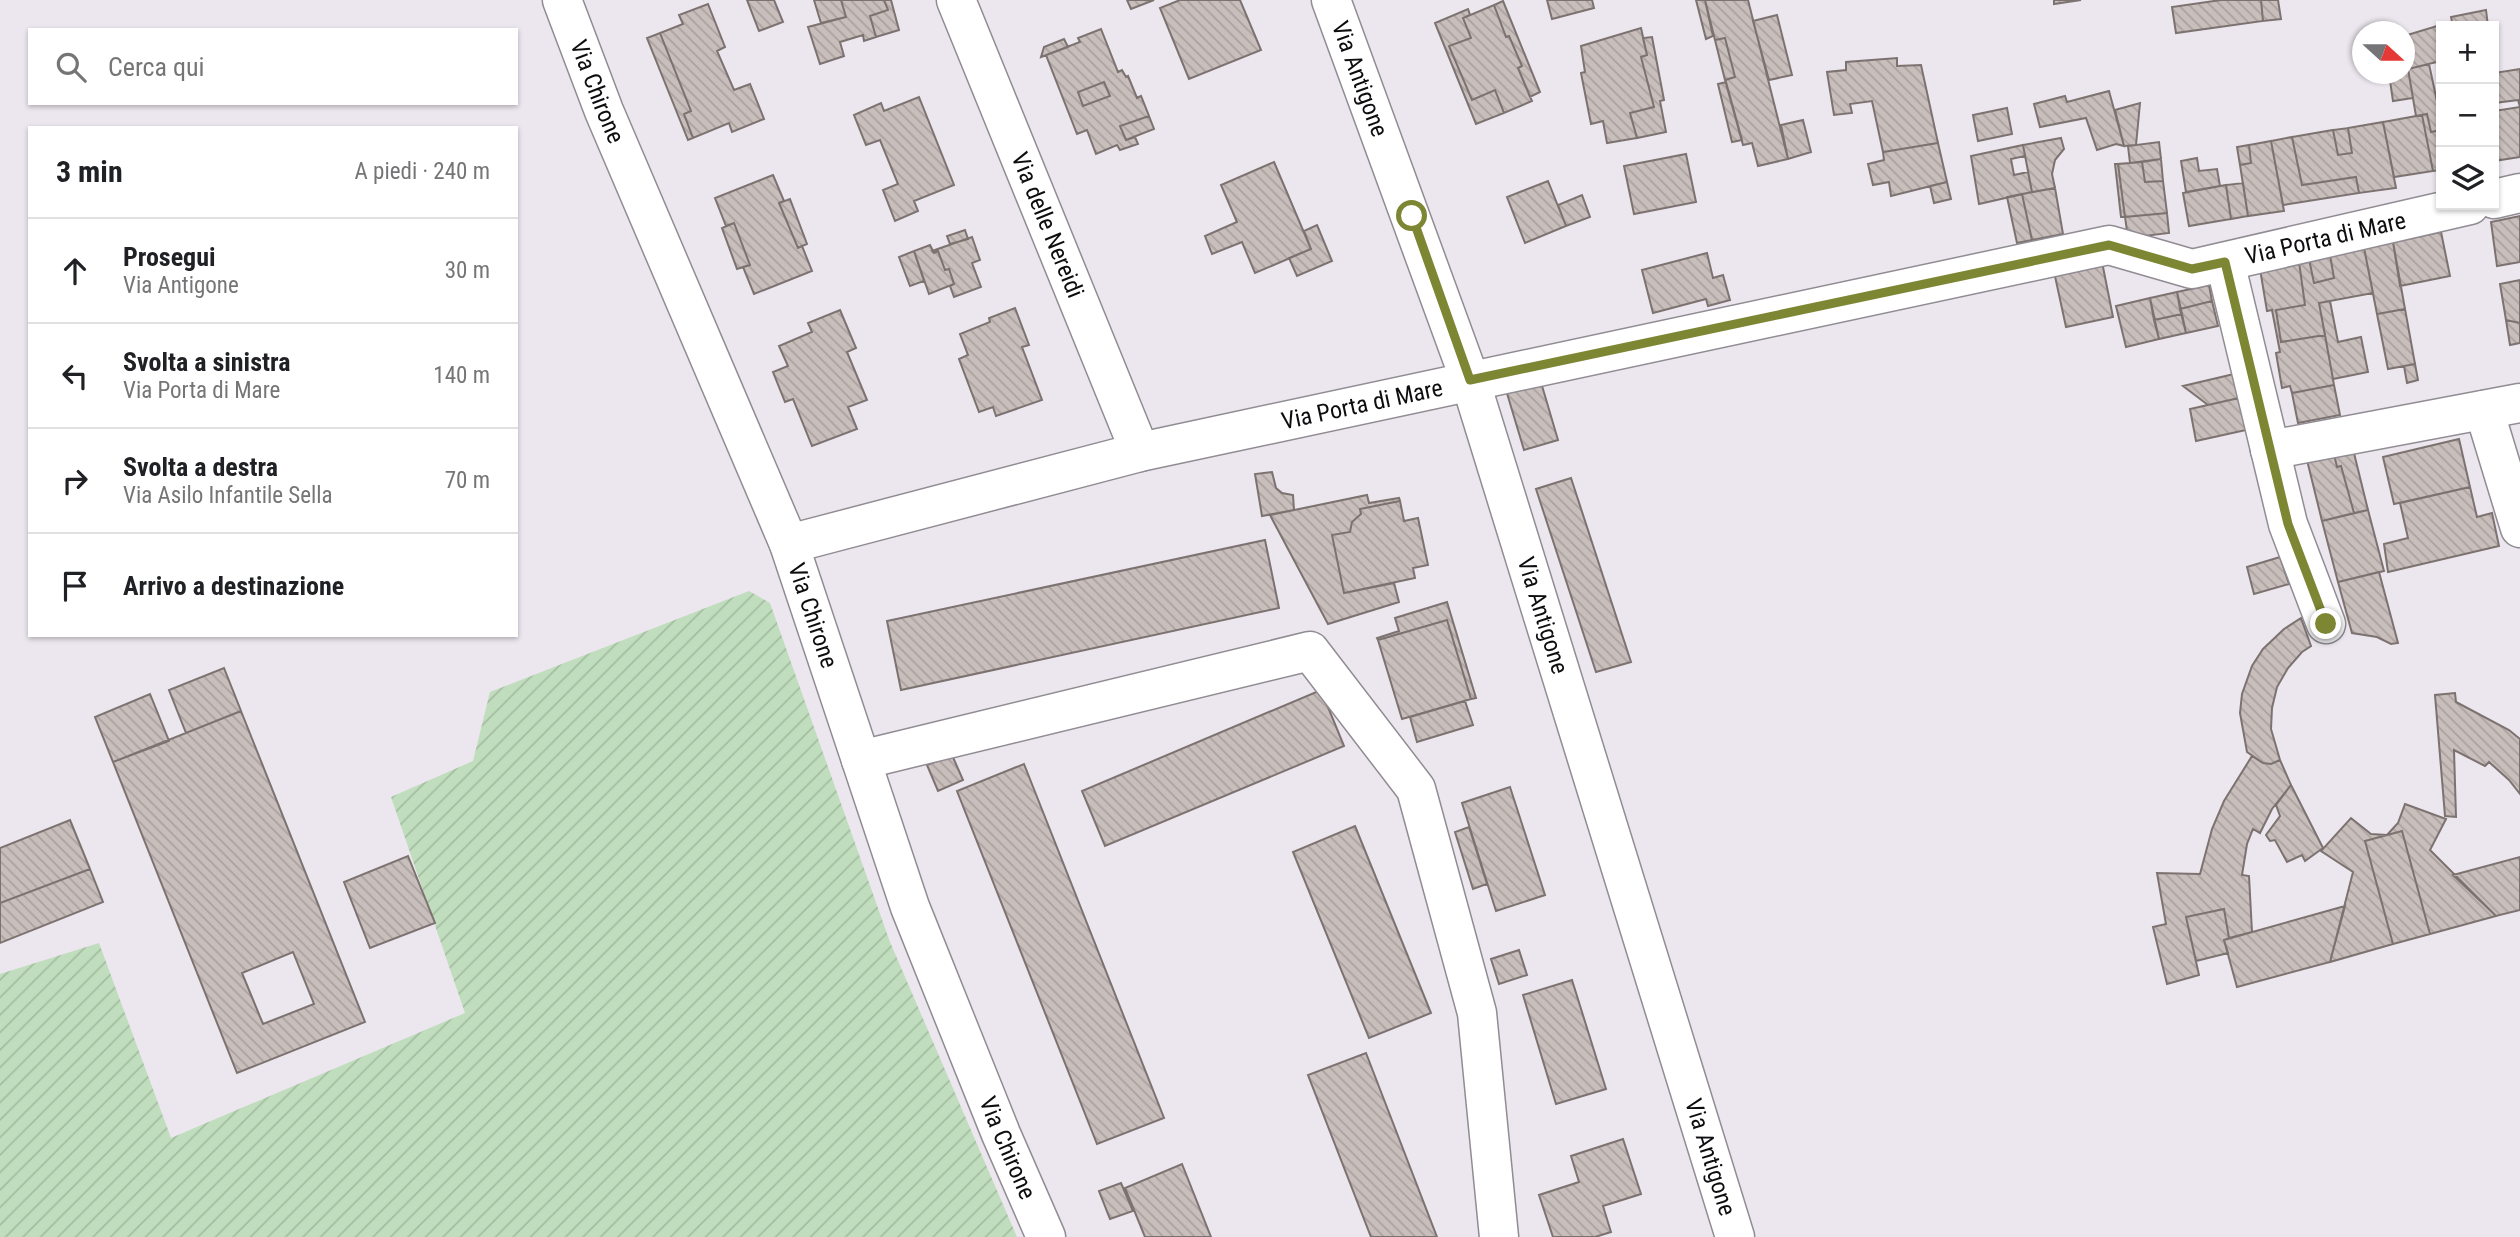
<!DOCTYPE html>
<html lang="it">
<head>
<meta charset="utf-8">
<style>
  body { margin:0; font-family:"Roboto Condensed",sans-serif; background:#f6f6f6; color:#202124 }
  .controls { position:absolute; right:21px; top:21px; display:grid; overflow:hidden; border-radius:0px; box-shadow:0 2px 5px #0004 }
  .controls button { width:63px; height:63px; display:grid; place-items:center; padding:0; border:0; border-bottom:2px solid #e0e0e0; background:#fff; color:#202124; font:35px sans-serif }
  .compass { position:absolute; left:2352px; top:21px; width:63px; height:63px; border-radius:50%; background:#fff; box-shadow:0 2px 5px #0004; rotate:111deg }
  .stop { position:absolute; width:21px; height:21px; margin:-16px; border:5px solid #7d8633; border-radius:50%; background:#fff }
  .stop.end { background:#7d8633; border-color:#fff; box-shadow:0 2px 7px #0008 }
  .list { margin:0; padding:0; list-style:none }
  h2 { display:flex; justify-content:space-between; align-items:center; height:91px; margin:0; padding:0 28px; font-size:30px }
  h2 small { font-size:23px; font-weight:400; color:#757577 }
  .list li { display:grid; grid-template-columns:46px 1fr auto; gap:21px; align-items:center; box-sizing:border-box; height:105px; padding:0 28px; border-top:2px solid #e0e0e0 }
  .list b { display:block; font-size:26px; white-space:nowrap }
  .list p { margin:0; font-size:23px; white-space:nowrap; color:#757577 }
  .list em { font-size:23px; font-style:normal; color:#757577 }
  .icon { flex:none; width:38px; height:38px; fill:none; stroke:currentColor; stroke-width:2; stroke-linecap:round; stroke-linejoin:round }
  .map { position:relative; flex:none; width:2520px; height:1237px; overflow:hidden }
  .search { position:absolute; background:#fff; box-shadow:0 2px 5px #0004; left:28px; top:28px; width:490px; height:77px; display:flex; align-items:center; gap:18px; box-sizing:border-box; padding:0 24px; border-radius:0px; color:#757577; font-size:26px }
  .panel { position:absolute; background:#fff; box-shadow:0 2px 5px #0004; left:28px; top:126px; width:490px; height:511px; border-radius:0px }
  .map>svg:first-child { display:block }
</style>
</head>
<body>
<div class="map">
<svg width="2520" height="1237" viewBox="0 0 2520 1237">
  <defs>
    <pattern id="garden-furrows" width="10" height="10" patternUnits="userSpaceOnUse" patternTransform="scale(1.75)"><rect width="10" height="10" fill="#c0debd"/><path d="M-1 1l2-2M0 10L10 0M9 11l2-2" fill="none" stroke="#a4bda1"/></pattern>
    <pattern id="building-back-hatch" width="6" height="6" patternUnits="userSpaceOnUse" patternTransform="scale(1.75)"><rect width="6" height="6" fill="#c8bebb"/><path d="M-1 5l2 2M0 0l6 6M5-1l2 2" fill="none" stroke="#aba2a0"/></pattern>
  </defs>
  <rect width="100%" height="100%" fill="#ece6ee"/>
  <path fill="url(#garden-furrows)" d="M 749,591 L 770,603 L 890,942 L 1017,1237 L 0,1237 L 0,974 L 99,943 L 171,1138 L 465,1013 L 391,797 L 473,761 L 490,692 Z"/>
  <path fill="url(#building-back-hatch)" stroke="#7c7270" stroke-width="2" fill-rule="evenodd" d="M 747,0 L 774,0 L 783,22 L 759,31 Z
    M 814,0 L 841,0 L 846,17 L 821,23 Z
    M 841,0 L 884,0 L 888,10 L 870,16 L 876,37 L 864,41 L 863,35 L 840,42 L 844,56 L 820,64 L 808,27 L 846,17 Z
    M 884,0 L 891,0 L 899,30 L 876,37 L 870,16 L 888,10 Z
    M 1127,0 L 1154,0 L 1131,9 Z
    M 1180,0 L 1240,0 L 1261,50 L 1189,79 L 1160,8 Z
    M 1547,0 L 1592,0 L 1594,8 L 1552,19 Z
    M 1696,0 L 1705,0 L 1713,36 L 1706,39 Z
    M 1705,0 L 1748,0 L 1788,159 L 1758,166 L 1752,143 L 1743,145 L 1725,80 L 1735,77 L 1725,38 L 1715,40 Z
    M 2054,0 L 2081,0 L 2054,4 Z
    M 2221,0 L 2261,0 L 2263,21 L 2176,33 L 2172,7 Z
    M 2261,0 L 2278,0 L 2281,19 L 2263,21 Z
    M 1503,1 L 1540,92 L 1530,97 L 1518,68 L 1522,66 L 1509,36 L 1506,37 L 1494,5 Z
    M 708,4 L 725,47 L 717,51 L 734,90 L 750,84 L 764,119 L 732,132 L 729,123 L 693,138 L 684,114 L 691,111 L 660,33 L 683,24 L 679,15 Z
    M 1494,5 L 1506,37 L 1509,36 L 1522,66 L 1518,68 L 1532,101 L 1504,113 L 1495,90 L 1472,100 L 1449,46 L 1471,38 L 1463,18 Z
    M 1468,9 L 1470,15 L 1463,18 L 1471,38 L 1449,46 L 1472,100 L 1495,90 L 1504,113 L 1476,124 L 1435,23 Z
    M 2486,10 L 2488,26 L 2453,26 L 2451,17 Z
    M 1777,15 L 1792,75 L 1769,80 L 1753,21 Z
    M 2437,26 L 2441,43 L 2441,61 L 2404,70 L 2404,36 Z
    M 1641,28 L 1647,55 L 1641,57 L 1654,107 L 1630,113 L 1637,138 L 1607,143 L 1603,121 L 1591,124 L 1581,73 L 1585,72 L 1581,46 Z
    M 1101,29 L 1118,72 L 1122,70 L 1126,77 L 1128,76 L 1137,98 L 1141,96 L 1149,116 L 1120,126 L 1126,140 L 1135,137 L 1138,144 L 1120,150 L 1117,145 L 1096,154 L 1087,130 L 1077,134 L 1046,55 L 1080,42 L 1078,38 ZM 1104,82 L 1110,96 L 1083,106 L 1078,92 Z
    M 660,33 L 691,111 L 684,114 L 693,138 L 688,140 L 647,38 Z
    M 1652,37 L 1664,100 L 1660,101 L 1666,132 L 1637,138 L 1630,113 L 1654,107 L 1641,57 L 1647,55 L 1643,38 Z
    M 1725,38 L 1735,77 L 1725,80 L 1715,40 Z
    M 1064,39 L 1068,47 L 1041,57 L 1044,47 Z
    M 1897,58 L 1897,66 L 1921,65 L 1938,143 L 1883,152 L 1872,101 L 1850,104 L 1852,113 L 1834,115 L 1827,72 L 1846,70 L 1846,62 Z
    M 2429,64 L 2441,120 L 2441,130 L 2431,132 L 2427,114 L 2416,116 L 2408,69 Z
    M 2408,69 L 2413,98 L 2393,101 L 2389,74 L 2404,74 L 2404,70 Z
    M 2520,69 L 2520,157 L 2494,161 L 2494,111 L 2520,107 L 2518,100 L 2494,103 L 2494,73 Z
    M 1104,82 L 1110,96 L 1083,106 L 1078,92 Z
    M 1726,82 L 1742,140 L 1732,142 L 1718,84 Z
    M 2109,91 L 2124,146 L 2116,144 L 2097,150 L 2086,118 L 2040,127 L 2034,104 L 2065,96 L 2067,102 Z
    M 2441,93 L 2441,120 L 2436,94 Z
    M 919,97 L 954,185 L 914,201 L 918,211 L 895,221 L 883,190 L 898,184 L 880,140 L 866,145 L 854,115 L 881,103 L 884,111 Z
    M 2140,103 L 2136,145 L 2124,146 L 2115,110 Z
    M 2007,108 L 2012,134 L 1978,141 L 1973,115 Z
    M 2427,114 L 2431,132 L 2441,130 L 2441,170 L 2433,171 L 2422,115 Z
    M 2422,115 L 2433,171 L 2394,177 L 2383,122 Z
    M 1149,116 L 1154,129 L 1126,140 L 1120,126 Z
    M 1803,120 L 1811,152 L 1788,159 L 1781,125 Z
    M 2383,122 L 2396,188 L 2359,193 L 2356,177 L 2302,185 L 2292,137 L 2333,130 L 2338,155 L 2352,153 L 2348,128 Z
    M 2348,128 L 2352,153 L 2338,155 L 2333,130 Z
    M 2292,137 L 2302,185 L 2356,177 L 2359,193 L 2283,205 L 2271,141 Z
    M 2061,138 L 2064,149 L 2055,160 L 2052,174 L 2055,188 L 2032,192 L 2023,145 Z
    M 2271,141 L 2284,211 L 2248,216 L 2240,165 L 2251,163 L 2249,145 Z
    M 2159,142 L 2161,159 L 2130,163 L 2128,146 Z
    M 1938,143 L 1947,182 L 1891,196 L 1889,182 L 1873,185 L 1868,164 L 1884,160 L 1883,152 Z
    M 2023,145 L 2025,156 L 2011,159 L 2014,175 L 2028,172 L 2032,192 L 1979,204 L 1971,156 Z
    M 2249,145 L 2251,163 L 2240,165 L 2237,147 Z
    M 1686,154 L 1696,202 L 1634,214 L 1624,166 Z
    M 2197,158 L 2199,171 L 2217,169 L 2220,186 L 2186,192 L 2181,161 Z
    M 2161,159 L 2163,181 L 2145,182 L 2142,162 Z
    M 1274,162 L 1311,249 L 1255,273 L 1242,242 L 1212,254 L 1205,236 L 1237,222 L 1221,185 Z
    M 2142,162 L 2145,182 L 2163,181 L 2167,213 L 2125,217 L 2118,164 Z
    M 2115,164 L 2118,164 L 2125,217 L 2121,217 Z
    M 773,175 L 784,201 L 779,203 L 798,248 L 802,246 L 812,271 L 754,294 L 743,267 L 750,265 L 734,223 L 726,226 L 715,198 Z
    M 1548,181 L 1566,226 L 1525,243 L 1507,197 Z
    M 1947,182 L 1951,199 L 1934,203 L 1930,186 Z
    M 2243,183 L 2248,216 L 2231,219 L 2226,185 Z
    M 2226,185 L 2231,219 L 2189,226 L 2183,193 Z
    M 2055,188 L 2063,234 L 2032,240 L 2022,194 Z
    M 2022,194 L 2032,240 L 2017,243 L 2007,197 Z
    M 1582,195 L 1590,217 L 1566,226 L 1558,205 Z
    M 790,199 L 807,244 L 798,248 L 779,203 Z
    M 2167,213 L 2169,233 L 2128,238 L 2125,217 Z
    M 2520,216 L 2520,262 L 2497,266 L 2491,222 Z
    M 734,223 L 750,265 L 737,269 L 722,228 Z
    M 1317,225 L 1332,261 L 1297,276 L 1289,258 L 1311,249 L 1304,231 Z
    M 965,230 L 968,239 L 950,244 L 947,236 Z
    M 2441,232 L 2450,276 L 2400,286 L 2393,242 Z
    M 972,237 L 980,260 L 972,263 L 981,287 L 954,297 L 950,286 L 954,284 L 949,269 L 945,270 L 938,251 L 934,253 L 932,251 Z
    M 2393,242 L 2405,309 L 2377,314 L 2364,248 Z
    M 930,245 L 934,253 L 938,251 L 945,270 L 949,269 L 954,284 L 929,294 L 914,251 Z
    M 2364,248 L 2373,293 L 2319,303 L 2325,335 L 2281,342 L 2276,310 L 2305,305 L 2299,262 L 2309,259 L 2314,283 L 2334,278 L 2330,255 Z
    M 914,251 L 924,281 L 910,286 L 899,257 Z
    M 1707,253 L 1713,278 L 1723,275 L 1730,300 L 1708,306 L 1706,299 L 1653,313 L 1642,270 Z
    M 2330,255 L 2334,278 L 2314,283 L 2309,259 Z
    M 2101,257 L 2113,317 L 2066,327 L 2053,267 Z
    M 2299,262 L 2305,305 L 2276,310 L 2281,342 L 2325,335 L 2334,385 L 2292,393 L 2290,386 L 2282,388 L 2276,353 L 2280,352 L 2272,310 L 2267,311 L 2260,269 Z
    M 2520,280 L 2520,323 L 2506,320 L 2500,284 Z
    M 2209,285 L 2212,301 L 2180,309 L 2177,292 Z
    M 2177,292 L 2182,314 L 2154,320 L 2150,298 Z
    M 2150,298 L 2159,339 L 2126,347 L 2116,306 Z
    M 2212,301 L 2218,326 L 2186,333 L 2180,309 Z
    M 2330,301 L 2338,342 L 2361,337 L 2368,372 L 2333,379 L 2319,303 Z
    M 1015,308 L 1029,345 L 1022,347 L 1042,400 L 996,416 L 993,407 L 979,412 L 959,359 L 968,355 L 960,334 L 990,322 L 989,318 Z
    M 2405,309 L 2415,364 L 2388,369 L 2377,314 Z
    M 840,310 L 856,348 L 847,352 L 867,400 L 848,407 L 857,429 L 812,446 L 793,399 L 785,402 L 773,372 L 788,366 L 779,346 L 812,332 L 808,323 Z
    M 2182,314 L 2186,333 L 2159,339 L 2154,320 Z
    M 2506,320 L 2520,323 L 2520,343 L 2510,345 Z
    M 2415,364 L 2418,380 L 2407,383 L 2404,366 Z
    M 2234,374 L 2239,398 L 2208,405 L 2183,386 Z
    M 1540,379 L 1558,440 L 1524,450 L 1506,390 Z
    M 2334,385 L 2340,415 L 2298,423 L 2292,393 Z
    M 2239,398 L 2246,430 L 2196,441 L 2190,409 Z
    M 2459,439 L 2470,487 L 2394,504 L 2383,457 Z
    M 2352,445 L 2368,510 L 2354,513 L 2341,466 L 2337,467 L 2333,450 Z
    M 2333,450 L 2337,467 L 2341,466 L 2354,513 L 2322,521 L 2306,456 Z
    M 1272,472 L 1276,488 L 1282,493 L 1293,495 L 1294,510 L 1262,516 L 1255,474 Z
    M 1571,478 L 1631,662 L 1596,672 L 1536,489 Z
    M 2470,487 L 2477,517 L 2492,513 L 2499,546 L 2388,572 L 2384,544 L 2408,538 L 2400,503 Z
    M 1367,495 L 1369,503 L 1399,498 L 1400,501 L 1360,509 L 1361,514 L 1352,522 L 1350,532 L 1332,535 L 1344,593 L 1394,583 L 1399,602 L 1328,624 L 1270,515 Z
    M 1400,501 L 1404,521 L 1418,518 L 1428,565 L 1413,568 L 1415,578 L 1344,593 L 1332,535 L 1350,532 L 1352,522 L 1361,514 L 1360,509 Z
    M 2368,510 L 2384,571 L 2338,582 L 2322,521 Z
    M 1265,540 L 1279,608 L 901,690 L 887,621 Z
    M 2280,557 L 2289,584 L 2254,594 L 2247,567 Z
    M 2379,572 L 2398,643 L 2391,644 L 2377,637 L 2352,633 L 2338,582 Z
    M 1447,602 L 1476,698 L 1471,699 L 1447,620 L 1378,640 L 1377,638 L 1399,631 L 1395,618 Z
    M 2301,618 L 2311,646 L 2302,652 L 2288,668 L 2277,687 L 2272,708 L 2271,729 L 2280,760 L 2271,764 L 2263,763 L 2247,752 L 2240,713 L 2242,694 L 2252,666 L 2263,649 L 2284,629 Z
    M 1447,620 L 1471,699 L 1402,719 L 1378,640 Z
    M 224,668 L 241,711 L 186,733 L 169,690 Z
    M 1321,690 L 1344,746 L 1105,846 L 1082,791 Z
    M 2455,693 L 2456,702 L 2509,730 L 2520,739 L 2520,794 L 2509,780 L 2489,762 L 2485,766 L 2454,750 L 2456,817 L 2445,816 L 2435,695 Z
    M 150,694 L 169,741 L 113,762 L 95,717 Z
    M 1465,701 L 1473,725 L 1417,742 L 1410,717 Z
    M 241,711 L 365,1022 L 237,1073 L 113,762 ZM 293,952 L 314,1004 L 263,1024 L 242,973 Z
    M 952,755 L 963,780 L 938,791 L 927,765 Z
    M 2252,756 L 2263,763 L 2271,764 L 2280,760 L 2291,785 L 2272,809 L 2260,833 L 2253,829 L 2247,844 L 2242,875 L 2249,876 L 2252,932 L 2229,938 L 2224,909 L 2186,917 L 2199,975 L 2167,984 L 2153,927 L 2166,924 L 2157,873 L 2200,874 L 2212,829 L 2224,801 Z
    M 1024,764 L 1164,1118 L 1097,1144 L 957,791 Z
    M 2291,785 L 2323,848 L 2305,861 L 2302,855 L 2287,862 L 2275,840 L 2270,841 L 2266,835 L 2280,816 L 2276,805 Z
    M 1510,787 L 1545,895 L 1496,911 L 1462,803 Z
    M 2405,804 L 2446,819 L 2430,850 L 2496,916 L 2430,934 L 2402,831 L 2365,841 L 2393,944 L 2330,962 L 2353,872 L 2321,851 L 2351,818 L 2371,834 L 2387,835 L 2398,823 Z
    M 70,820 L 90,869 L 0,903 L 0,848 Z
    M 1355,826 L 1431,1013 L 1369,1038 L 1293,852 Z
    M 1469,827 L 1487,884 L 1473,889 L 1455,832 Z
    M 2402,831 L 2430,934 L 2393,944 L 2365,841 Z
    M 408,856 L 435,923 L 370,948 L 344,882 Z
    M 2520,857 L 2520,910 L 2496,916 L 2453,875 Z
    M 90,869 L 103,902 L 0,943 L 0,903 Z
    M 2345,906 L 2330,962 L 2237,987 L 2224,940 Z
    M 2224,909 L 2229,938 L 2224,940 L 2228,953 L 2196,961 L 2186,917 Z
    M 1519,950 L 1527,975 L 1499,984 L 1491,959 Z
    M 1572,980 L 1606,1089 L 1556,1104 L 1523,995 Z
    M 1366,1053 L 1437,1237 L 1371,1237 L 1308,1075 Z
    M 1623,1139 L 1641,1194 L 1603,1206 L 1611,1232 L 1595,1237 L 1553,1237 L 1539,1195 L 1579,1182 L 1571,1156 Z
    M 1182,1164 L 1211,1237 L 1145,1237 L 1125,1188 Z
    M 1121,1183 L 1133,1211 L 1110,1219 L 1099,1191 Z"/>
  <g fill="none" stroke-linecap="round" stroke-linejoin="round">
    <defs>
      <g id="minor">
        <path id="s1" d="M 562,0 L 604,111 L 789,544 L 910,907 L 1001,1134 L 1046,1237"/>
        <path id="s2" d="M 956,0 L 1140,452"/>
        <path id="s3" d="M 1331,0 L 1470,380 L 1735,1237"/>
        <path d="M 2494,199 L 2520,193"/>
        <path d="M 2225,262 L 2288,524 L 2326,624"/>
        <path d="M 2484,410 L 2520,528"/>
        <path d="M 2270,450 L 2520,403"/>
        <path id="s4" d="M 789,544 L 1140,452 L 2109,245 L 2192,269 L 2470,205"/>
        <path d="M 861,760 L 1310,651 L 1416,789 L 1477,1013 L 1499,1237"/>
      </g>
    </defs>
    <use href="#minor" stroke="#918c93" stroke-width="41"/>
    <use href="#minor" stroke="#fff" stroke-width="38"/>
  </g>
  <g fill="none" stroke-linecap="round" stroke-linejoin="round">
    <path stroke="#7d8633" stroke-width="9" d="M 1412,216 L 1470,380 L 2109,245 L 2192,269 L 2225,262 L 2288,524 L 2326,624"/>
  </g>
  <g text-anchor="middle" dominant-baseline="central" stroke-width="7" stroke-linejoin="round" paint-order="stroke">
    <g font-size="24" fill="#0e0c0f" stroke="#f9f3fb">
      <text stroke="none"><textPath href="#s3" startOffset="84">Via Antigone</textPath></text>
      <text stroke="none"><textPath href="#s1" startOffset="98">Via Chirone</textPath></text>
      <text stroke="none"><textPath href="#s2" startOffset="243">Via delle Nereidi</textPath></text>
      <text stroke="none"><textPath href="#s4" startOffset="1577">Via Porta di Mare</textPath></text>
      <text stroke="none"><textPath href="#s4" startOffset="590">Via Porta di Mare</textPath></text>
      <text stroke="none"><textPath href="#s1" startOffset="665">Via Chirone</textPath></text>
      <text stroke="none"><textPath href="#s3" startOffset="651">Via Antigone</textPath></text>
      <text stroke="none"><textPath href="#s1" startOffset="1232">Via Chirone</textPath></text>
      <text stroke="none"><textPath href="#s3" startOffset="1218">Via Antigone</textPath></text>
    </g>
  </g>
</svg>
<div class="controls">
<button>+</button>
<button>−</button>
<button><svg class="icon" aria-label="layers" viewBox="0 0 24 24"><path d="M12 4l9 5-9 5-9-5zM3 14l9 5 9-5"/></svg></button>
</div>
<svg class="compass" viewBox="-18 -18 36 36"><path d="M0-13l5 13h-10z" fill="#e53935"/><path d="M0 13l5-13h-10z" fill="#757577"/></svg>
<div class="stop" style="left:1412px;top:216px"></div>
<div class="stop end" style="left:2326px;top:624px"></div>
<div class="search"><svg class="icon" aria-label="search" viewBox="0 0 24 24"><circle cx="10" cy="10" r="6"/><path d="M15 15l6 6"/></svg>Cerca qui</div>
<section class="panel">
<h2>3 min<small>A piedi · 240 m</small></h2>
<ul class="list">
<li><svg class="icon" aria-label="ahead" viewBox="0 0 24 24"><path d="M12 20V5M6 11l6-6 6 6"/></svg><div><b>Prosegui</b><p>Via Antigone</p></div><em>30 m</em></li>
<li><svg class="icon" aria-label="left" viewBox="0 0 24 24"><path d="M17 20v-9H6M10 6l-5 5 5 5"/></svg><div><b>Svolta a sinistra</b><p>Via Porta di Mare</p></div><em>140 m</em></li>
<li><svg class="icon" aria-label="right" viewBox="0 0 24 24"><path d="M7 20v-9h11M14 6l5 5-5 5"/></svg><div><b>Svolta a destra</b><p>Via Asilo Infantile Sella</p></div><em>70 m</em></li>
<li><svg class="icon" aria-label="arrive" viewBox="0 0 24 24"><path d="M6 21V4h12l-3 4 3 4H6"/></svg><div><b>Arrivo a destinazione</b></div></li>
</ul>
</section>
</div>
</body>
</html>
